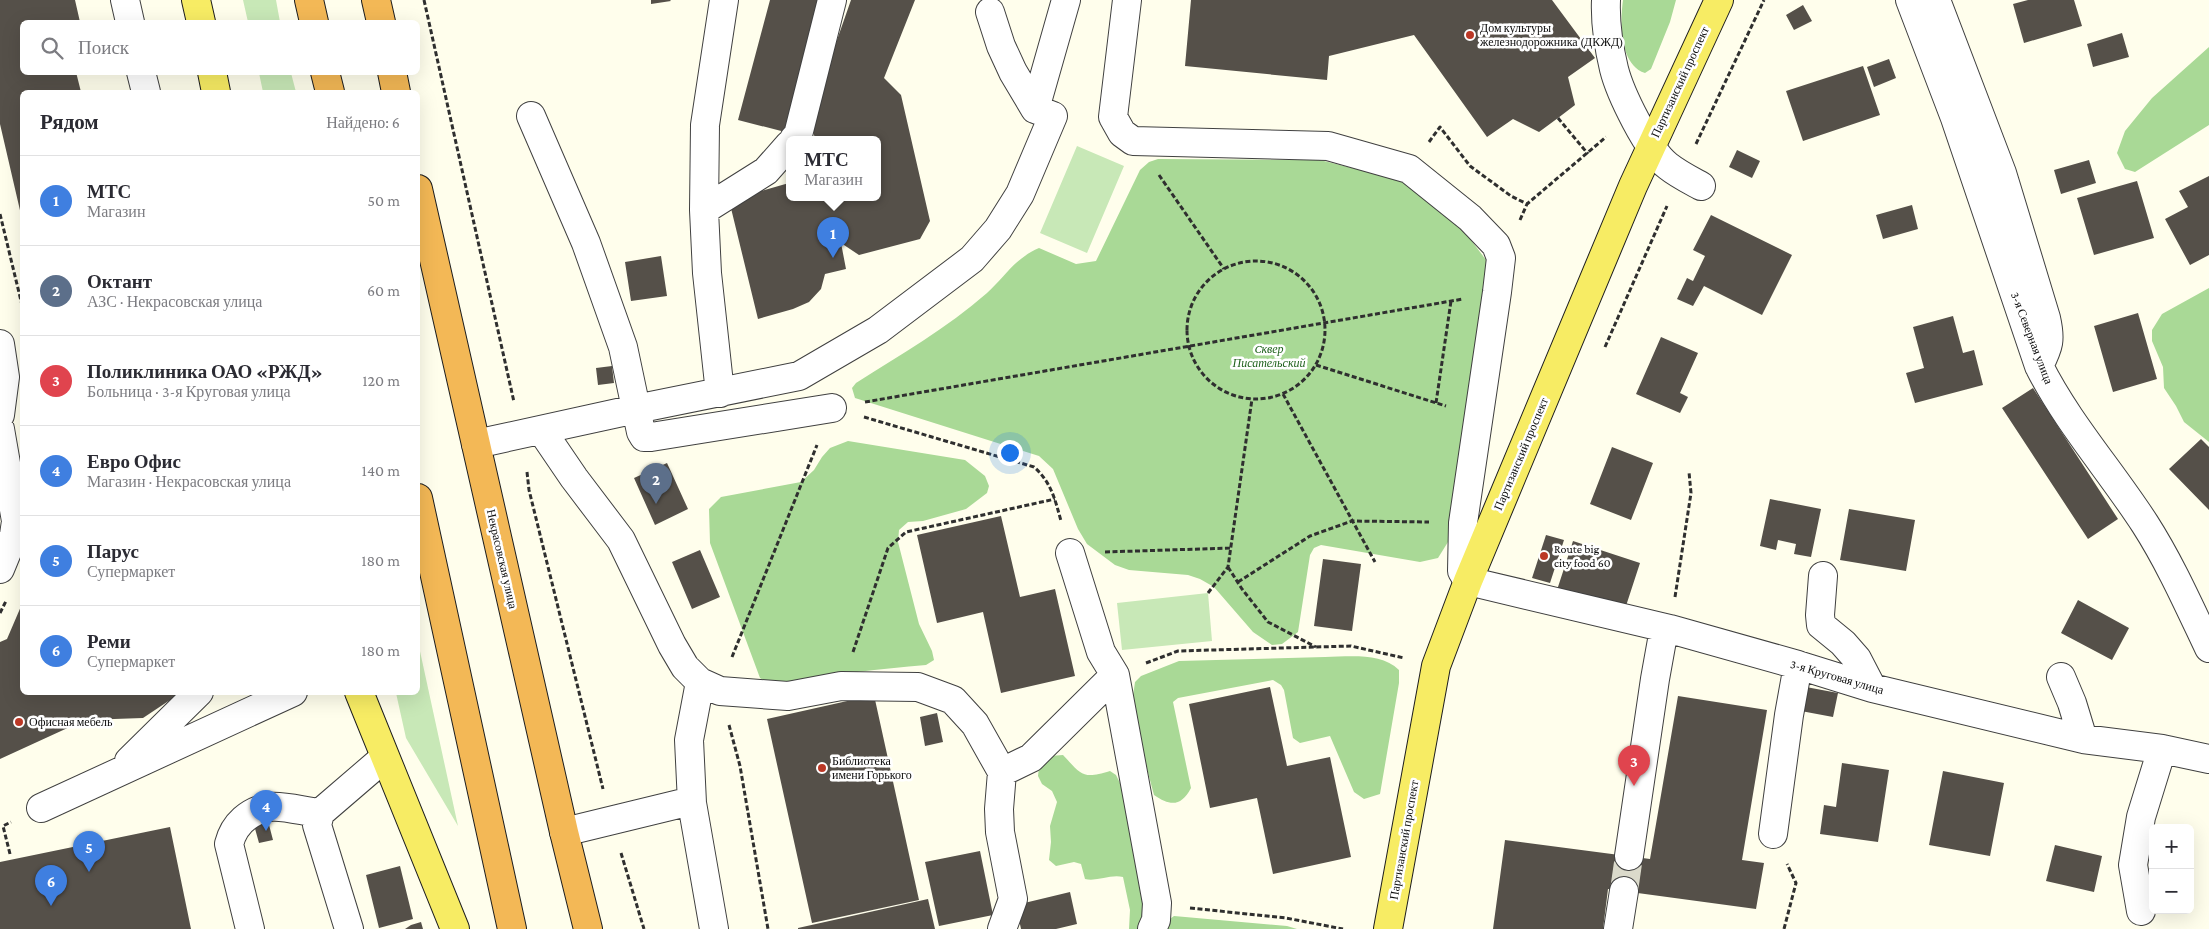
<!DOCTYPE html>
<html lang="ru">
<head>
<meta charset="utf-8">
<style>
  body { margin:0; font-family:"Crimson Pro",serif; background:#f7f7f7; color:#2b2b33 }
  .controls { position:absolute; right:15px; bottom:15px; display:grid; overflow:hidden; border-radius:8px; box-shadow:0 5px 20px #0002 }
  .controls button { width:45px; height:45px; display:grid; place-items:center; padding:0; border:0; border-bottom:1px solid #e1e1e2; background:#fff; color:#2b2b33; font:25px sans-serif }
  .you { position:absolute; left:1009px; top:452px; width:18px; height:18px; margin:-12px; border:4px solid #fff; border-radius:50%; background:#1a73e8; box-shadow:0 0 0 8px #1a73e833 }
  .badge { display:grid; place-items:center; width:32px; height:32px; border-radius:50%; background:#0b8043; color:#fff; font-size:16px; font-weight:700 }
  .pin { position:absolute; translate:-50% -41px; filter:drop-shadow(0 1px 2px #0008) }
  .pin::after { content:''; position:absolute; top:26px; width:18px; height:15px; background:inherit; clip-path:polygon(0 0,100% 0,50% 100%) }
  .popup { position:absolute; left:786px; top:136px; width:95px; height:65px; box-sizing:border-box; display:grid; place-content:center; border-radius:8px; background:#fff; filter:drop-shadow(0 1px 4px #0005); font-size:16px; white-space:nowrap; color:#7c7c81 }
  .popup b { font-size:19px; color:#2b2b33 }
  .popup::after { content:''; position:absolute; left:50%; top:100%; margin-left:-10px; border:10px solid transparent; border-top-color:#fff }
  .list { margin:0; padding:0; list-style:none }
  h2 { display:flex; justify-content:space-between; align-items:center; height:65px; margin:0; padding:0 20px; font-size:21px }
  h2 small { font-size:16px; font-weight:400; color:#7c7c81 }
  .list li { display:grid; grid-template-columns:32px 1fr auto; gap:15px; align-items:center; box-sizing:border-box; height:90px; padding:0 20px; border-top:1px solid #e1e1e2 }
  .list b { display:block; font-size:19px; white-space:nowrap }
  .list p { margin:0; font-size:16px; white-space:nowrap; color:#7c7c81 }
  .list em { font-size:16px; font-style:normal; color:#7c7c81 }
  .icon { flex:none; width:28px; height:28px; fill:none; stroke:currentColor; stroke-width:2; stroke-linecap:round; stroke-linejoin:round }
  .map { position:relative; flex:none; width:2209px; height:929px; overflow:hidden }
  .search { position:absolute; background:#fff; box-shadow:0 5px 20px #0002; left:20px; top:20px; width:400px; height:55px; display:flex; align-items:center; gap:12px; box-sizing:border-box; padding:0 18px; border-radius:8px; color:#7c7c81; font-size:19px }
  .panel { position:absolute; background:#fff; box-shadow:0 5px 20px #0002; left:20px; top:90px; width:400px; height:605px; border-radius:8px }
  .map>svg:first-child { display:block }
</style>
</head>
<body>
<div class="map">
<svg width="2209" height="929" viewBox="0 0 2209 929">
  <rect width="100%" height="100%" fill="#fffeec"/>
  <path fill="#c8e8b7" d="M 243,0 L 276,0 L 280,22 L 248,22 Z
    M 259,73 L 291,73 L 296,92 L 263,92 Z
    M 1077,146 L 1124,166 L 1087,253 L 1040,233 Z
    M 1208,593 L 1212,641 L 1122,650 L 1117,603 Z
    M 418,642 L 458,826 L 406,738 L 396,693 L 418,692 Z"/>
  <path fill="#a9d996" d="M 1623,0 L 1676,0 L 1670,22 L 1651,69 L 1645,73 C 1619,64 1620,22 1623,0 Z
    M 2209,47 L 2209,125 L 2135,172 L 2125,169 L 2117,153 L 2125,131 L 2152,98 Z
    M 1158,159 L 1320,160 L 1404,181 L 1462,228 L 1489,264 L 1453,534 L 1438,558 L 1420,562 L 1321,545 L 1314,548 L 1310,555 L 1298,632 L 1282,644 L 1272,645 L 1253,632 L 1214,587 L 1200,579 L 1188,575 L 1129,570 L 1115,565 L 1087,544 L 1078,529 L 1053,469 L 1039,456 L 855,398 L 852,388 L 856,383 C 900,355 947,328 987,293 C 1006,276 1014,259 1039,248 L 1076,264 L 1096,261 L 1140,170 L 1149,162 Z
    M 2209,288 L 2209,442 L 2184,422 L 2176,406 L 2164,388 L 2163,367 L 2152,341 L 2152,330 L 2162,314 Z
    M 848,441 L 965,460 L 985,476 L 989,486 L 987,493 L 966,509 L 923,521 L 908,522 L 899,530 L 898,542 L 919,624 L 932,651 L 934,660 L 926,665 C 903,667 880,669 857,672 C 827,675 789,696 760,678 L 710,543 L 709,509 L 721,497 L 801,482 L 814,470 L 822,457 L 830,448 Z
    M 1325,657 C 1348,657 1381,652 1399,670 L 1399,683 L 1380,794 L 1364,799 L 1354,792 L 1330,736 L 1300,743 L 1293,738 L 1284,690 L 1281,685 L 1273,680 L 1178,698 L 1173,702 L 1191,788 C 1181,807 1170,806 1154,795 L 1143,754 L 1133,696 L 1135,682 L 1141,676 L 1179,661 Z
    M 1063,755 C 1081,774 1082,780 1110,771 L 1116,775 L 1120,783 L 1150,903 L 1143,929 L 1129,929 L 1130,910 L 1123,877 C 1110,874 1097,882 1085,879 L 1081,864 L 1074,862 L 1056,866 L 1049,860 L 1051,842 L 1050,826 L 1057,802 L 1052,791 L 1042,784 L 1038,776 L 1039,767 L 1050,756 Z
    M 1174,916 L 1287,926 L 1297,929 L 1164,929 L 1167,921 Z"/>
  <path fill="#555049" d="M 0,0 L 75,0 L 80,22 L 22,22 L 22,72 L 76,72 L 81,92 L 22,92 L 22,219 L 0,124 Z
    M 651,0 L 670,0 L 671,1 L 651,4 Z
    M 770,0 L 825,0 L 789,133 L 738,120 Z
    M 851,0 L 915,0 L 884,78 L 901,95 L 930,221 L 920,239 L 859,255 L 841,243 L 846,269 L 825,274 L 821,289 L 809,302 L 793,309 L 758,319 L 729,200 L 789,183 L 789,197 L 877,197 L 877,139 L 815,139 L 810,117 Z
    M 1191,0 L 1552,0 L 1595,58 L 1568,77 L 1575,105 L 1558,118 L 1539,132 L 1513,119 L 1487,137 L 1414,35 L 1329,56 L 1327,80 L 1185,66 Z
    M 2028,0 L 2074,0 L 2082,26 L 2024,43 L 2013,4 Z
    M 1803,5 L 1812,21 L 1794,30 L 1786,15 Z
    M 2122,33 L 2129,57 L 2093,67 L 2087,44 Z
    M 1889,59 L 1896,78 L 1874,87 L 1867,67 Z
    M 1863,66 L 1880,115 L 1803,141 L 1786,91 Z
    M 1737,150 L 1760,161 L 1752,178 L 1729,167 Z
    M 2089,160 L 2096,183 L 2061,194 L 2054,170 Z
    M 2209,176 L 2209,255 L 2190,265 L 2165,219 L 2188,207 L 2179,191 Z
    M 2137,181 L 2154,238 L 2094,255 L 2077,198 Z
    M 1912,205 L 1918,229 L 1883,239 L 1876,215 Z
    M 1711,215 L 1792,255 L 1762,315 L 1704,286 L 1693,306 L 1677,299 L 1687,278 L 1693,281 L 1705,256 L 1693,250 Z
    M 661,256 L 667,296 L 631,301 L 625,262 Z
    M 2138,313 L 2157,379 L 2113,392 L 2094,326 Z
    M 1953,316 L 1963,353 L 1974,350 L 1983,385 L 1915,403 L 1906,373 L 1924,368 L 1913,327 Z
    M 1661,337 L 1698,353 L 1680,393 L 1688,397 L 1680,413 L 1636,394 Z
    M 612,366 L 614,383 L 598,385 L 596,368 Z
    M 2033,388 L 2118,519 L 2088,539 L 2002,408 Z
    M 2201,439 L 2209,447 L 2209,510 L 2169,469 Z
    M 1612,447 L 1653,463 L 1631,520 L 1590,504 Z
    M 667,463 L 688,509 L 655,525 L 634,478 Z
    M 1770,499 L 1821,509 L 1811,557 L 1794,554 L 1796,544 L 1778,540 L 1776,550 L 1760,546 Z
    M 1849,509 L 1915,520 L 1906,571 L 1840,560 Z
    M 1001,516 L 1020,597 L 1055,589 L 1075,676 L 1001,693 L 983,612 L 937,623 L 917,535 Z
    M 1546,535 L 1564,540 L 1550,583 L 1532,578 Z
    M 1573,541 L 1640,563 L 1624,612 L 1557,590 Z
    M 700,550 L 720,597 L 692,609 L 672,562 Z
    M 1323,559 L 1361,564 L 1352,631 L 1314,626 Z
    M 2078,600 L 2129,628 L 2112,660 L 2061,633 Z
    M 22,604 L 22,692 L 182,692 L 143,718 L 85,720 L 0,759 L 0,642 L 7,639 Z
    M 1270,687 L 1287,766 L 1330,757 L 1351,857 L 1273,874 L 1257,798 L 1210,808 L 1189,704 Z
    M 1806,687 L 1838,693 L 1833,717 L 1801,711 Z
    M 874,695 L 919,900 L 812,923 L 767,719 Z
    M 1678,696 L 1767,710 L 1742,860 L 1764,863 L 1756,909 L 1608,889 L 1603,929 L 1493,929 L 1505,840 L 1650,859 Z
    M 937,713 L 943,742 L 925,746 L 920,717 Z
    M 1842,763 L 1889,770 L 1878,842 L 1820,834 L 1824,805 L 1836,807 Z
    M 1943,771 L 2004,783 L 1990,856 L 1929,845 Z
    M 268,821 L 273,840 L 259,843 L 254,825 Z
    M 170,827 L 191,929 L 0,929 L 0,862 Z
    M 2055,845 L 2102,856 L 2094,892 L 2046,881 Z
    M 980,851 L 993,915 L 939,926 L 925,862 Z
    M 400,866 L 413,919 L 379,928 L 366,875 Z
    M 1070,892 L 1077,924 L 1056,929 L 1021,929 L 1016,905 Z
    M 928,899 L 935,929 L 798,929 L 798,928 Z
    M 421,922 L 423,929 L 405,929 L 411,925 Z"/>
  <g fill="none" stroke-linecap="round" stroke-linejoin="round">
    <path stroke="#dbdacb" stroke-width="28" stroke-dasharray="28 14" stroke-linecap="butt" d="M 1624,891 L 1629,856"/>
    <defs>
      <path id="minor" d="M 125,0 L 130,22
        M 1127,0 L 1113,117 L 1122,133 L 1133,141 L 1328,146 L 1409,169 L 1470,218 L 1496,245 L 1501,258 L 1497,292 L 1463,523 L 1462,571 L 1468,581 L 1670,629 L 1798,665 L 1872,688 L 2083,739 L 2162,749 L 2209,759
        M 1606,0 C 1605,22 1609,48 1614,69 C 1620,93 1648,151 1668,166 C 1678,174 1690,180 1701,186
        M 1910,0 L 1955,118 L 2039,366 C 2067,422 2110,470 2145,524 C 2170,563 2189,606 2209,648
        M 1936,0 L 2002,173 L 2046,318 C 2051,340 2049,346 2039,366
        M 990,12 L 1001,46 L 1013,72 L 1035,109
        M 141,72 L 146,92
        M 531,116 L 586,243 L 623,347 L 641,432 L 644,437 L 651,437 L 832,408
        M 794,139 L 798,135 L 832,0
        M 704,210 L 766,171 L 789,145
        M 0,344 L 5,377 L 0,415
        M 720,393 L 707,273 L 704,210 L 705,125 L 724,0
        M 0,429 L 16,521 L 14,535 L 0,569
        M 542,431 L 574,478 L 621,540 L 672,645 L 685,667 L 700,682 L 720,691 L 788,696 L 841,686 L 918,687 L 953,700 L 975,724 L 1002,772 L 999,809 L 1000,832 L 1013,899 L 1002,929
        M 476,444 L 636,409 L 799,376 L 878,330 L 972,259 L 998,229 L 1020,194 L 1053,116 L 1035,109 L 1066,0
        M 1823,576 L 1820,615 L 1821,625 L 1843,643 L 1857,659 L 1872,688
        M 1115,675 L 1157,903 L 1156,920 L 1152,929
        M 2061,677 L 2072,703 L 2083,739
        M 700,682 L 689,740 L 692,803 L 714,929
        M 129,761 L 199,692
        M 1002,772 L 1031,758 L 1115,675 L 1101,652 L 1070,553
        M 41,808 L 293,692
        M 564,832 L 679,804 L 692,803
        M 1773,834 L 1789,715 L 1798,665
        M 1629,856 L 1655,679 L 1664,629
        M 2141,911 L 2133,865 L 2141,817 L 2162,749
        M 250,929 L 229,844 C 234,824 249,811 270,807 C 282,805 307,812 320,813
        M 349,929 L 317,825 L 320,813 L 384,758
        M 1618,929 L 1624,891"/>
      <path id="major" d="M 196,0 L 201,22
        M 212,72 L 216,92
        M 359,692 L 455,929
        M 1388,929 L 1436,666 L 1468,581 L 1633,186 L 1719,0"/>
      <path id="highway" d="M 309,0 L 314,22
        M 376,0 L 381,22
        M 325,72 L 330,92
        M 392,72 L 396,92
        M 418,189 L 564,832 L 588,929
        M 418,498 L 512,929"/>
    </defs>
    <use href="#minor" stroke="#404040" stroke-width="30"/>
    <use href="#major" stroke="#1e1e1e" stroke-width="30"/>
    <use href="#highway" stroke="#1e1e1e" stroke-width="30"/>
    <path stroke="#2f2f2f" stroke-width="3" stroke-dasharray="5 2.5" stroke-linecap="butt" d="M 424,0 L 514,402
      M 1558,118 L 1588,154
      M 1429,142 L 1440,127 L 1470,166 L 1511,196 L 1527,204 L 1606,137
      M 1696,144 L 1764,0
      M 1159,175 L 1224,269
      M 0,214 L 22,305
      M 1520,220 L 1527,204
      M1187 330a69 69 0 1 1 138 0a69 69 0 1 1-138 0Z
      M 1605,347 L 1667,206
      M 1316,365 L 1446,406
      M 1283,394 L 1375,562
      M 865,402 L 1463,299
      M 1436,403 L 1451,301
      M 864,417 L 1034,467 C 1051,482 1055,499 1061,521
      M 527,472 L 529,490 L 603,789
      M 1105,552 L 1231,548
      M 1228,567 L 1242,589 L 1268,622 L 1316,647
      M 1238,582 L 1310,536 L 1352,521 L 1429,522
      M 1208,593 L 1228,567 L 1252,399
      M 1675,597 L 1691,493 L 1689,472
      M 0,613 L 6,601
      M 853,652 L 888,548 L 906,532 L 1055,499
      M 732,657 L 817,445
      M 1146,663 L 1178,651 L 1351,646 L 1404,658
      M 729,725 L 740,766 L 768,929
      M 621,853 L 644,929
      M 10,854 L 3,826 L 11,822
      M 1190,908 L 1286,918 L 1343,929
      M 1784,929 L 1796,883 L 1787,864"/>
    <use href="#minor" stroke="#fff" stroke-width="28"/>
    <use href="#major" stroke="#f7ec64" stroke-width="28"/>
    <use href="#highway" stroke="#f3b856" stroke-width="28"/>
  </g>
  <g fill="#bb3826" stroke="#fff" stroke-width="2">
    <circle cx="1470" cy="35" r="5"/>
    <circle cx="1544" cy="556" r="5"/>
    <circle cx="19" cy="722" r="5"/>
    <circle cx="822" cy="768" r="5"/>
  </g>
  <g text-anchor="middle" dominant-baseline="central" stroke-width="5" stroke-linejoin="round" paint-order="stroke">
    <g font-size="12" fill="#0d0d0d" stroke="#fff" text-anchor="start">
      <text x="1480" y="28">Дом культуры<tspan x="1480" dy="14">железнодорожника (ДКЖД)</tspan></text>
      <text x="1554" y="549">Route big<tspan x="1554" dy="14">city food 60</tspan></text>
      <text x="29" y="722">Офисная мебель</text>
      <text x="832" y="761">Библиотека<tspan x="832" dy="14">имени Горького</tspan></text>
    </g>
    <g font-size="12" fill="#0d0d0d" stroke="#fff">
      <text transform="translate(1680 82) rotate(-65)">Партизанский проспект</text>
      <text transform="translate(2032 338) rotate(69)">3-я Северная улица</text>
      <text transform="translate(1521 454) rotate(-67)">Партизанский проспект</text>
      <text transform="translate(502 559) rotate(77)">Некрасовская улица</text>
      <text transform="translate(1837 677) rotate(16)">3-я Круговая улица</text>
      <text transform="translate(1404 840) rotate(-80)">Партизанский проспект</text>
    </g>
    <g font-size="12" font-style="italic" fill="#21631e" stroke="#fff">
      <text x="1269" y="349">Cквер<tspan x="1269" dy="14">Писательский</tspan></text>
    </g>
  </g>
</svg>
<div class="controls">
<button>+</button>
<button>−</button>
</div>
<div class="you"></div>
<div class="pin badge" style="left:833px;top:258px;background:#3f7fe0">1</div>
<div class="popup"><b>МТС</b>Магазин</div>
<div class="pin badge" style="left:656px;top:504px;background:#5c6f8a">2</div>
<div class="pin badge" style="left:1634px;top:786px;background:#e0444e">3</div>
<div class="pin badge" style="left:266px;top:831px;background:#3f7fe0">4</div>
<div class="pin badge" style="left:89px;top:872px;background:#3f7fe0">5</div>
<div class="pin badge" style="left:51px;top:906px;background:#3f7fe0">6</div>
<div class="search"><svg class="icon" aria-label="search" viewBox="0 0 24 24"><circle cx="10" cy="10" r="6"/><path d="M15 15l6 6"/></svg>Поиск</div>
<section class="panel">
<h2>Рядом<small>Найдено: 6</small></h2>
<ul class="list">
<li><span class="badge" style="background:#3f7fe0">1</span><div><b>МТС</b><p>Магазин</p></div><em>50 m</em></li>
<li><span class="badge" style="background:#5c6f8a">2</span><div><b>Октант</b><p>АЗС · Некрасовская улица</p></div><em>60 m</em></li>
<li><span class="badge" style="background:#e0444e">3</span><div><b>Поликлиника ОАО «РЖД»</b><p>Больница · 3-я Круговая улица</p></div><em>120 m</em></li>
<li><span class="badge" style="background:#3f7fe0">4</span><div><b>Евро Офис</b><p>Магазин · Некрасовская улица</p></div><em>140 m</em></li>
<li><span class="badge" style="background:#3f7fe0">5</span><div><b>Парус</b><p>Супермаркет</p></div><em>180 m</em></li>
<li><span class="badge" style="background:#3f7fe0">6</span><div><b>Реми</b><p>Супермаркет</p></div><em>180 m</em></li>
</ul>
</section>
</div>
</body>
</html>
